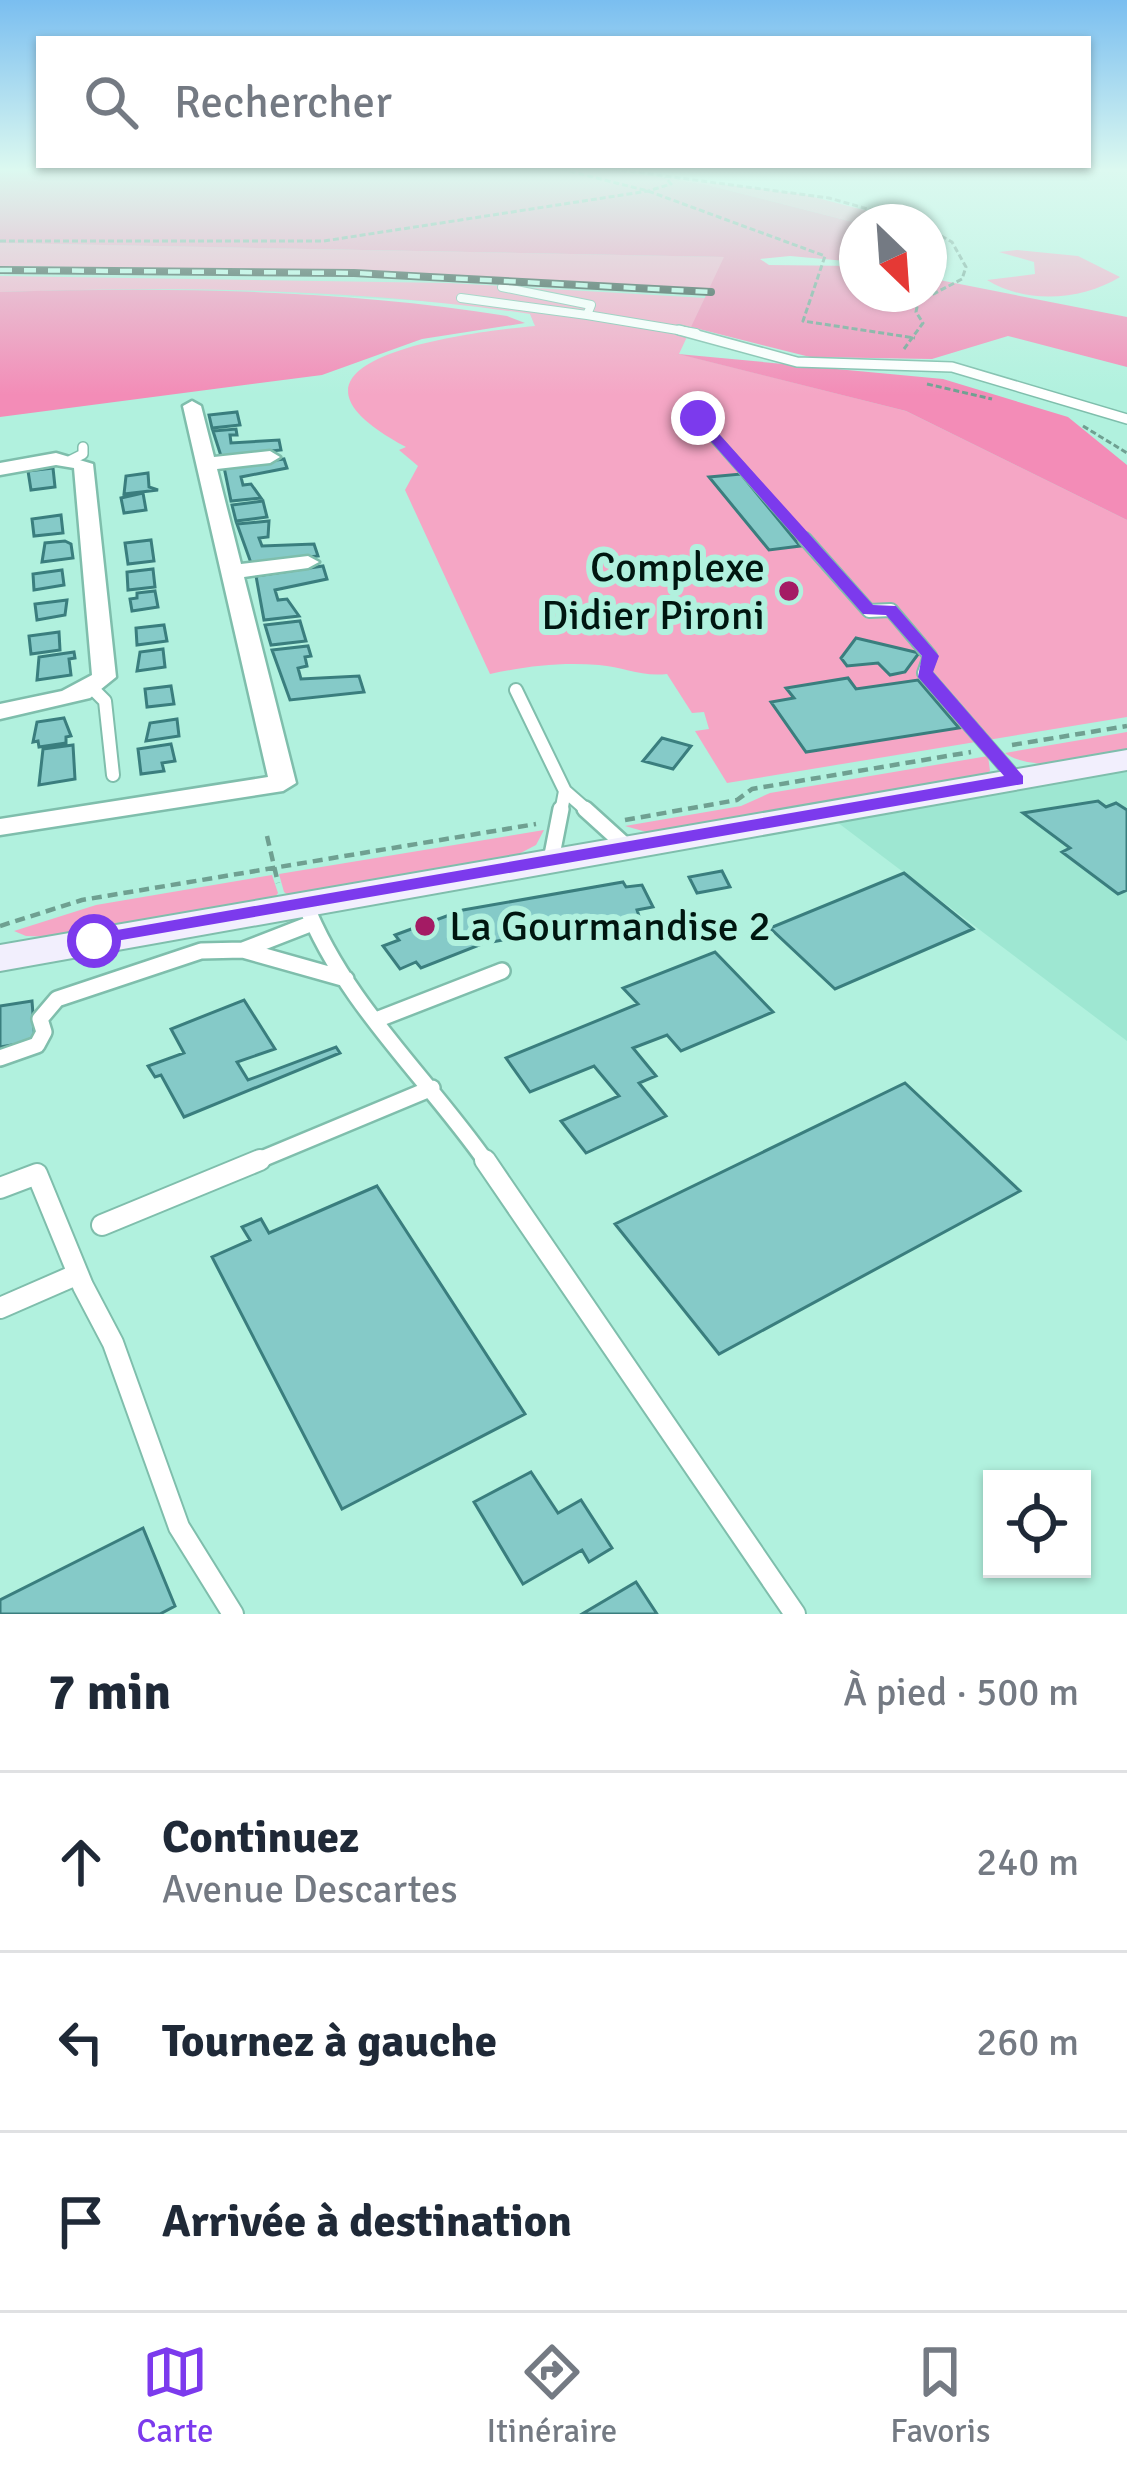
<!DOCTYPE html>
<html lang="fr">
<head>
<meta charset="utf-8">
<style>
  body { margin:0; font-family:Signika,sans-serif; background:#f2f2f3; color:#1f2937 }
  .controls { position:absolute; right:36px; bottom:36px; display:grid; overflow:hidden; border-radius:0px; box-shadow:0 3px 9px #0004 }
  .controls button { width:108px; height:108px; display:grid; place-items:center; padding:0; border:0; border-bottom:3px solid #e0e1e3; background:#fff; color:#1f2937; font:60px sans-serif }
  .compass { position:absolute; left:839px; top:204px; width:108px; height:108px; border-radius:50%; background:#fff; box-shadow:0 3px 9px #0004; rotate:155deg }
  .stop { position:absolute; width:36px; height:36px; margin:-27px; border:9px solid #7c3aed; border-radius:50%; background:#fff }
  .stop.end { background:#7c3aed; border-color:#fff; box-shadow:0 3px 12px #0008 }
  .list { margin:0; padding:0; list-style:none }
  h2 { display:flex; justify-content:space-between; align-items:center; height:156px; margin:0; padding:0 48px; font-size:51px }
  h2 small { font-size:39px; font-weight:400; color:#747a83 }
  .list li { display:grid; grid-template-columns:78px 1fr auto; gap:36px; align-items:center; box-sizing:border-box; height:180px; padding:0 48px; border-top:3px solid #e0e1e3 }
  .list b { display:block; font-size:45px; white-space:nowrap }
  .list p { margin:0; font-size:39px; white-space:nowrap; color:#747a83 }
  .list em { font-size:39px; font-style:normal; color:#747a83 }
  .icon { flex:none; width:66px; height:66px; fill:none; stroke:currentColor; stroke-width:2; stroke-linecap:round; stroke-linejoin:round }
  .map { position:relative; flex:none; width:1127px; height:1614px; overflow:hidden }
  .search { position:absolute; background:#fff; box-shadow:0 3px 9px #0004; left:36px; right:36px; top:36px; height:132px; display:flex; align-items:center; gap:30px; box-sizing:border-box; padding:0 42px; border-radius:0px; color:#747a83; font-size:45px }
  .sheet { height:696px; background:#fff }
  nav { display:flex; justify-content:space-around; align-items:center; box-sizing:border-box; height:168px; border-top:3px solid #e0e1e3; background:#fff; font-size:33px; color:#747a83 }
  nav a { display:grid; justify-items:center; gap:6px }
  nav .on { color:#7c3aed }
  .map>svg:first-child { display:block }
</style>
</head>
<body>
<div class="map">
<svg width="1127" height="1614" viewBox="0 0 1127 1614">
  <rect width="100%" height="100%" fill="#b1f1de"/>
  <path fill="#9ee7d2" d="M 0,243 L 725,257 L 678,354 L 534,324 L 530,313 L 458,303 L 266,292 L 0,292 Z
    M 1127,768 L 1127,1041 L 833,819 Z"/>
  <path fill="#f5a6c5" d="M 603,169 L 806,195 L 910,222 L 857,223 L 704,184 Z
    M 0,243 L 725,257 L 710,289 L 308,270 L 0,266 Z
    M 1017,250 L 1078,256 L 1120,277 C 1082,300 1028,305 987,280 L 1035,274 L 1034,262 L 999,252 Z
    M 0,276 L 448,283 L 705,298 L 679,354 L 906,411 L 1127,520 L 1127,717 L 727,783 L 695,731 L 709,729 L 704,712 L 692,713 L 667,674 C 641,677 624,667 599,665 C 560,662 528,666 490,674 L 405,490 L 418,466 L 399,450 L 406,447 C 243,360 469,332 535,326 L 530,314 C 355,288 176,286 0,292 Z
    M 1127,732 L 1127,753 C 1093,759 1034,774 1005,753 Z
    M 988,756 L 990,771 L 975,779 L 650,833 L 625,826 L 741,806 L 770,793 Z
    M 544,830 L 536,845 L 511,858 L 291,897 L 284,892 L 279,874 Z
    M 272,875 L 278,893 L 274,899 L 58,937 L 26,936 L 14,931 L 96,905 Z"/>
  <path fill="#f38cb7" d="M 0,169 L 603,169 L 704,184 L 857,223 L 857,262 L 790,256 L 760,259 L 769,265 L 857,266 L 857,294 L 929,294 L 929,278 L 1127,317 L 1127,367 L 1008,336 L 932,359 L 810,357 L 691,327 L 724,257 L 0,243 Z
    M 0,292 C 169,287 339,289 507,316 L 525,323 L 422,339 L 322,375 L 0,417 Z
    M 678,354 L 943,379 L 1068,417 L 1127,465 L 1127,520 L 906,411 Z"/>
  <path fill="#85cac8" stroke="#3a7e7e" stroke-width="3" d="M 237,412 L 240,425 L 212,428 L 209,415 Z
    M 236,429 L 237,435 L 230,435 L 231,443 L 279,440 L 281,450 L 221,456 L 213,431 Z
    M 284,459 L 287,468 L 241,477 L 243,485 L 251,484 L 261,498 L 231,501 L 224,467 Z
    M 53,468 L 55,487 L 31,490 L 28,471 Z
    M 148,473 L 149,487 L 158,490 L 124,494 L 126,476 Z
    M 741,474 L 800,546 L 769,550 L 709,477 Z
    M 143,493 L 146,510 L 124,513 L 121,498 Z
    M 263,501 L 267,517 L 236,521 L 232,505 Z
    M 61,515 L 63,533 L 34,536 L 32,519 Z
    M 269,521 L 268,537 L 259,538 L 262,546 L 314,544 L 318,556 L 251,563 L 237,524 Z
    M 151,540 L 154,561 L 128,564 L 125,543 Z
    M 65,541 L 71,544 L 73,558 L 42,562 L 45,543 Z
    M 323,566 L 327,579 L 275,590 L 278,600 L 287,599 L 299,616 L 264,620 L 256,576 Z
    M 153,569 L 155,587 L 128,590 L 127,572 Z
    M 62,570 L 64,585 L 34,590 L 33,574 Z
    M 155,591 L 158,607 L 132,611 L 130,599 L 137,598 L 137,593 Z
    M 67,600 L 65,615 L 37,620 L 35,604 Z
    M 300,621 L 306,641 L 271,645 L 265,625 Z
    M 164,625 L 167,641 L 137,645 L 136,628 Z
    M 59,632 L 60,650 L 31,654 L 29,636 Z
    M 856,638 L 919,653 L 905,672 L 890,675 L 878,663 L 847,666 L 841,658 Z
    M 308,646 L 311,656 L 305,657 L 307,666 L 298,668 L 301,679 L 359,676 L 364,692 L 290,700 L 272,650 Z
    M 163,649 L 165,667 L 137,671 L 140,652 Z
    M 74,652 L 75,658 L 69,659 L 71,675 L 37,680 L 39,657 Z
    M 848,678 L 856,689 L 918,680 L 959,728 L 806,752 L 771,702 L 794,698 L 786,688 Z
    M 171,686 L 174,704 L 147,707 L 145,689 Z
    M 64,718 L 71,736 L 66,737 L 66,743 L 39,747 L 38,741 L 33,742 L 37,722 Z
    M 177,719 L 179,736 L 146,741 L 150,723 Z
    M 662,738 L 691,746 L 673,769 L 643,761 Z
    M 171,744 L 175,761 L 162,763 L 164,771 L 141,774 L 138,749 Z
    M 73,745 L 75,779 L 39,785 L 43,749 Z
    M 1098,801 L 1106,807 L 1116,803 L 1127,810 L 1127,890 L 1118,894 L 1062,852 L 1070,848 L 1023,813 Z
    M 722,871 L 730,887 L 697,893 L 689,877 Z
    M 904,873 L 973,929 L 835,989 L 770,928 Z
    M 623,882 L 626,887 L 642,885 L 653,907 L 637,910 L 639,916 L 575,927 L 573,922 L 562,924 L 564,929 L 486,943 L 484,938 L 477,939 L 482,944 L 421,968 L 416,962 L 400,969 L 383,946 L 399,940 L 395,935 L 463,910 Z
    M 715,952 L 773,1012 L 681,1051 L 667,1035 L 633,1048 L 656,1076 L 639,1083 L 666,1116 L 586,1153 L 561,1121 L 619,1096 L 594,1066 L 530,1092 L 506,1058 L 638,1004 L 623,988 Z
    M 244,1000 L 275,1049 L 237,1062 L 248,1080 L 336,1047 L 340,1053 L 184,1117 L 161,1075 L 155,1077 L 148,1066 L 184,1053 L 171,1029 Z
    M 32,1001 L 35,1041 L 0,1047 L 0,1006 Z
    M 905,1083 L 1020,1191 L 719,1354 L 615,1224 Z
    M 377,1186 L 525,1414 L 342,1509 L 212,1257 L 250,1240 L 242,1227 L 261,1219 L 269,1233 Z
    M 531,1472 L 558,1513 L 581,1500 L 612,1548 L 589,1562 L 582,1550 L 523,1584 L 474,1502 Z
    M 143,1528 L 175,1606 L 160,1614 L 0,1614 L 0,1600 Z
    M 636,1582 L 657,1614 L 582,1614 Z"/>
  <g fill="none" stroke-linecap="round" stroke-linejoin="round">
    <defs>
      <path id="service-far4" d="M 502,287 L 591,305 L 587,315 L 696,333
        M 461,298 L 587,315"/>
      <path id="service-far3" d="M 679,330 L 797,362 L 952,367 L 1127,419
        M 697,418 L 807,542
        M 71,460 L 83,454 L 83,447"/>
      <path id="service-far2" d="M 805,539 L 869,611 L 891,610 L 930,656 L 924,673 L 1017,780
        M 93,689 L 105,701 L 113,775
        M 516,690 L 565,791 L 589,812
        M 561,812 L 565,791"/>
      <path id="service-far1" d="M 585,809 L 627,847
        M 551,860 L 561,809
        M 305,903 C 344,1003 426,1076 487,1163
        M 243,950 L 346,979
        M 376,1020 L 502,971
        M 0,1058 L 37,1045 L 44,1032 L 40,1019 L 57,999 L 201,951 L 243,950 L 310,924
        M 252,1163 L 432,1088"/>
      <path id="service" d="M 485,1160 L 795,1614
        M 0,1188 L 37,1174 L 83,1286 L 113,1343 L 179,1527 L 233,1614
        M 102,1225 L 260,1160
        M 0,1308 L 78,1274"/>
      <path id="minor" d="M 192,401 L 201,406 L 214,457 L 270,451 L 280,457 L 270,463 L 217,469 L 241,564 L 308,556 L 319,562 L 308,568 L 244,577 L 296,783 L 283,791 L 0,835 L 0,819 L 268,777 L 183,406 Z
        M 56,453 L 93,464 L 116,677 L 90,698 L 0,719 L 0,704 L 62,691 L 92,675 L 74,468 L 56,465 L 0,475 L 0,463 Z"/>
      <path id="secondary" d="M 1127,750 L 1127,770 L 0,971 L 0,945 Z"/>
    </defs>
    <use href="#service-far4" stroke="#7fbeac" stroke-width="10"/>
    <use href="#service-far3" stroke="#7fbeac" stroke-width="12"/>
    <use href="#service-far2" stroke="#7fbeac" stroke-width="16"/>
    <use href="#service-far1" stroke="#7fbeac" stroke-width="20"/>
    <use href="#service" stroke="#7fbeac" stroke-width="24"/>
    <use href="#minor" stroke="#7fbeac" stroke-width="5"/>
    <use href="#secondary" stroke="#7fbeac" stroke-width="4"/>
    <path stroke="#6fa091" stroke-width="3" stroke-dasharray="6 3" stroke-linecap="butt" d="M 561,169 L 648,191 L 825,256 L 803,321 L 915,338
      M 612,169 L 829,198 L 914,222
      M 0,241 L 324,241 L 648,191 L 671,184 L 665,177
      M 904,349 L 923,323 L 916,312 L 918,302 L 962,279 L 966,267 L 952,242 L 929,229
      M 927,384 L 992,399
      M 1083,426 L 1127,453"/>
    <path stroke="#6fa091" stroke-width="4.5" stroke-dasharray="10 6" stroke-linecap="butt" d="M 1012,745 L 1127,726
      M 625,820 L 737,800 L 752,789 L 971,752
      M 267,836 L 278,883
      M 0,926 L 82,900 L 536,824"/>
    <use href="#service-far4" stroke="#fff" stroke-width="8"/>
    <use href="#service-far3" stroke="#fff" stroke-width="9"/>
    <use href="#service-far2" stroke="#fff" stroke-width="12"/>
    <use href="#service-far1" stroke="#fff" stroke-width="15"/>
    <use href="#service" stroke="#fff" stroke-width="20"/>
    <use href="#minor" fill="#fff" fill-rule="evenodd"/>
    <use href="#secondary" fill="#f2effd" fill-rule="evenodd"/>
    <defs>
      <path id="rail" d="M 0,270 L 354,273 L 711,292"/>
    </defs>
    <use href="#rail" stroke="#234138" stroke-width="8"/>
    <use href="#rail" stroke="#b1f1de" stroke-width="4.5" stroke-dasharray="12" stroke-linecap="butt"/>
  </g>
  <linearGradient id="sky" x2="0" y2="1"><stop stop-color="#7abef0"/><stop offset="0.43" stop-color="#dcf9f0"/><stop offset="1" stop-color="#dcf9f0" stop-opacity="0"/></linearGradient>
  <rect width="1127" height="395" fill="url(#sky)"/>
  <path fill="#7c3aed" d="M 693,415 L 702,415 L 873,605 L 896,606 L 939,656 L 933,672 L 1023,776 L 1023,784 L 87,946 L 83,941 L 94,934 L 1004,776 L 918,677 L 922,656 L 886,615 L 863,614 L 693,421 Z"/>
  <g fill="#a41b64" stroke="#b1f1de" stroke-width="4.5">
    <circle cx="789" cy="591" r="12"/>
    <circle cx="425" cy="926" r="12"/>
  </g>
  <g text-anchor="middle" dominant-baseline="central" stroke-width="12" stroke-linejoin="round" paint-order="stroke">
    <g font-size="42" fill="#001610" stroke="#b1f1de" text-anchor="end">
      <text x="765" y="567">Complexe<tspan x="765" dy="48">Didier Pironi</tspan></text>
      <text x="449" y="926" text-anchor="start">La Gourmandise 2</text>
    </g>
  </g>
</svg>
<div class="controls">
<button><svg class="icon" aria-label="locate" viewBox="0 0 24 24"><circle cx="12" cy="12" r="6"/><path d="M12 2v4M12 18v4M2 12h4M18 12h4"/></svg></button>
</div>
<svg class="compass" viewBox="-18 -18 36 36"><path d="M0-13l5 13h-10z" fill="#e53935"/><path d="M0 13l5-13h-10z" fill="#747a83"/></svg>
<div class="stop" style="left:94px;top:941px"></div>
<div class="stop end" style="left:698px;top:418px"></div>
<div class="search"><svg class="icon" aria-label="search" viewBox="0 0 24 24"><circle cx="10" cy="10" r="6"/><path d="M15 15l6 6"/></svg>Rechercher</div>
</div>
<section class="sheet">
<h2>7 min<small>À pied · 500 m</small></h2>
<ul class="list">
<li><svg class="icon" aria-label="ahead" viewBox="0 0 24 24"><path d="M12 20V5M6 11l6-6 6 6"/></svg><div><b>Continuez</b><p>Avenue Descartes</p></div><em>240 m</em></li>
<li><svg class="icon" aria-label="left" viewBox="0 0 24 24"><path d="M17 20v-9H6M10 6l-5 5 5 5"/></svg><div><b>Tournez à gauche</b></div><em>260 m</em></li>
<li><svg class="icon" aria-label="arrive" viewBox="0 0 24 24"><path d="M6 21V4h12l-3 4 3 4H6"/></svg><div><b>Arrivée à destination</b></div></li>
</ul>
</section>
<nav>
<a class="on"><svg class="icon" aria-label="map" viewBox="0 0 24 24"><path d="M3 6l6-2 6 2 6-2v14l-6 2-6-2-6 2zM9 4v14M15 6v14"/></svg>Carte</a>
<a><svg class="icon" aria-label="directions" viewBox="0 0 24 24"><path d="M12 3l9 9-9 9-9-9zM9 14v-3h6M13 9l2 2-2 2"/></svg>Itinéraire</a>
<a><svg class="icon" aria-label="saved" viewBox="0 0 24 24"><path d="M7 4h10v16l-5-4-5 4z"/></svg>Favoris</a>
</nav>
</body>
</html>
